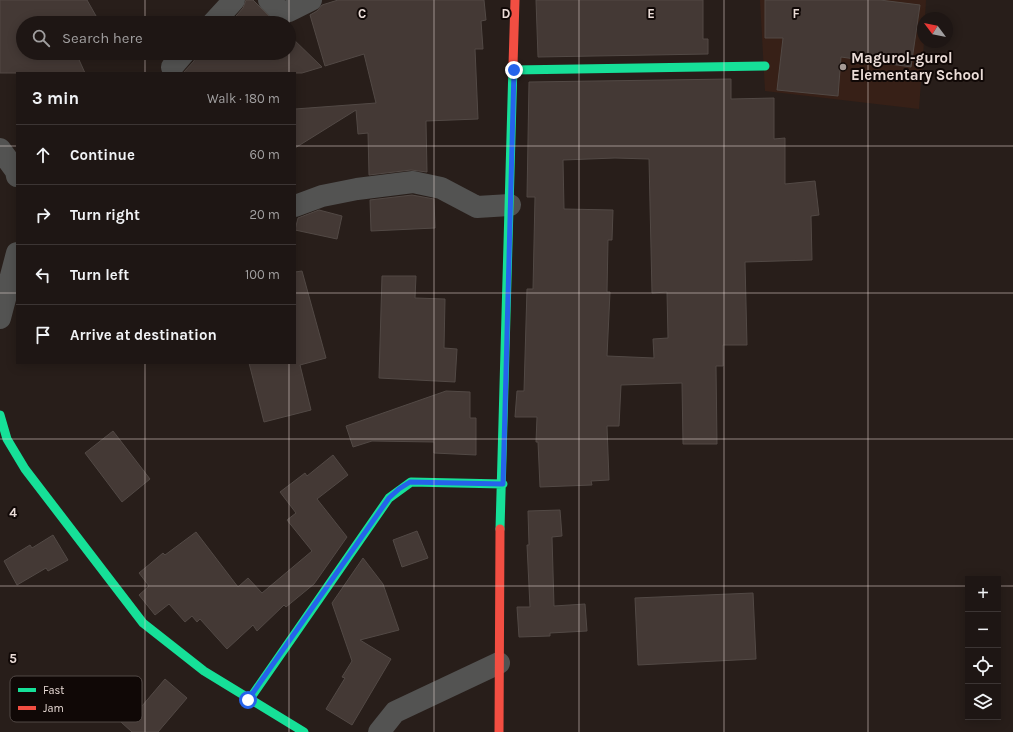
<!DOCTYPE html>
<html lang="en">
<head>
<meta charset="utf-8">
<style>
  body { margin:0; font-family:Karla,sans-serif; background:#2b2322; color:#f1f3f6 }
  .controls { position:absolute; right:12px; bottom:12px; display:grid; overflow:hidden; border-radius:0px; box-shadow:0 2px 10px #0003 }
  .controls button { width:36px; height:36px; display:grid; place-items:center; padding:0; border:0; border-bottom:1px solid #3c3534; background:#1e1614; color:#f1f3f6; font:20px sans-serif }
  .compass { position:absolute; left:917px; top:12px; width:36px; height:36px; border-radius:50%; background:#1e1614; box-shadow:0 2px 10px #0003; rotate:302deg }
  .stop { position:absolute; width:12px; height:12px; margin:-9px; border:3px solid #2563eb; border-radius:50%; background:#fff }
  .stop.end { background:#2563eb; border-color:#fff; box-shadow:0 1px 4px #0008 }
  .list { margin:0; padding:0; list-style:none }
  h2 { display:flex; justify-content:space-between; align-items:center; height:52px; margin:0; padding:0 16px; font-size:17px }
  h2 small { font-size:13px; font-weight:400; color:#a19fa0 }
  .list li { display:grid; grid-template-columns:26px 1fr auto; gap:12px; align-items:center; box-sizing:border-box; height:60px; padding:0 16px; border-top:1px solid #3c3534 }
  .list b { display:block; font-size:15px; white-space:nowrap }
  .list em { font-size:13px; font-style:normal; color:#a19fa0 }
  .icon { flex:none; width:22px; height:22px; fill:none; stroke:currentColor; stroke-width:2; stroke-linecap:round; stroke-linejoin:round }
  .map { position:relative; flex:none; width:1013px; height:732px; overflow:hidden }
  .search { position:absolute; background:#1e1614; box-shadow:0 2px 10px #0003; left:16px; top:16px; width:280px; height:44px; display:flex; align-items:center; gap:10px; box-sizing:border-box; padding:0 14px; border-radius:22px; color:#a19fa0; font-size:15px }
  .panel { position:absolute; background:#1e1614; box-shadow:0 2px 10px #0003; left:16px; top:72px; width:280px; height:292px; border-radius:0px }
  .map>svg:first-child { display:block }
</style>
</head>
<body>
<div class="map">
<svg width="1013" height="732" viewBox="0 0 1013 732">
  <rect width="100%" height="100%" fill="#281e1a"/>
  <path fill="#372017" d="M 760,0 L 926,0 L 925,18 L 923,18 L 924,42 L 919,109 L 765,91 Z"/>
  <path fill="#443935" stroke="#524945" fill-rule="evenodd" d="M 0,0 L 87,0 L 100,23 L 23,23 L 23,53 L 76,53 L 85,73 L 0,73 Z
    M 246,0 L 253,0 L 276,23 L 230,23 L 243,8 Z
    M 338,0 L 484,0 L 486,20 L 481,21 L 483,49 L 475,49 L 478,119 L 426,121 L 427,172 L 411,170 L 369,175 L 368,133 L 358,134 L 356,110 L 295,148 L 295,109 L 376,103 L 364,54 L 325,66 L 310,15 L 317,11 L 322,5 Z
    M 536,0 L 703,0 L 703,39 L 708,39 L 708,54 L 538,57 Z
    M 765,0 L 880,0 L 920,5 L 911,67 L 841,57 L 838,96 L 777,90 L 783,38 L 765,38 Z
    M 289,35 L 322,67 L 302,73 L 183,73 L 194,61 L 196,53 L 289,53 Z
    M 731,79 L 731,99 L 774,98 L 774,139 L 785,138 L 785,184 L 815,181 L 819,215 L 811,216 L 812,260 L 745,262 L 747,345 L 723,345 L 723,366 L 716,366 L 717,444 L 683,444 L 682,383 L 621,385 L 619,426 L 607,426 L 609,480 L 591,481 L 592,485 L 540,487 L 538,442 L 536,442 L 537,417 L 515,417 L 517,391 L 524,391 L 527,289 L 533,289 L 535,197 L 527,197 L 529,82 ZM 615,158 L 649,159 L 652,293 L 667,292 L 668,338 L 653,339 L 654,358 L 607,356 L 610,292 L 607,292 L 608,240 L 612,240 L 613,210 L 564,209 L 563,160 Z
    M 412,195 L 434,199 L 435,228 L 371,231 L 370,200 Z
    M 319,210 L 342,216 L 337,239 L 295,230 L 298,218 Z
    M 302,271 L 326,358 L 300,365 L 311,410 L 264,422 L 249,363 L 295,363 L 295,272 Z
    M 382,276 L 416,276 L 415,298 L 445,299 L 444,348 L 457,349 L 455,382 L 379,378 Z
    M 446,391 L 470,392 L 470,418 L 476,418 L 476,455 L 434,453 L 434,442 L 372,441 L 353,447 L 346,426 Z
    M 113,431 L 150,479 L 122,502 L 85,453 Z
    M 333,455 L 348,475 L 317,499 L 347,537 L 314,584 L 286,607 L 284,605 L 257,631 L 253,625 L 227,649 L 200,619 L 197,622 L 192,616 L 185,622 L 169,604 L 155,615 L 139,595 L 149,586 L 139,573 L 163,553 L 165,555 L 196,532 L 238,587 L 248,578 L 262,593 L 312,551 L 287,520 L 296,513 L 280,492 L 305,473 L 307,476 Z
    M 560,510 L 562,536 L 552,537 L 554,606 L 585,604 L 587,631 L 550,633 L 550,636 L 519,637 L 517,607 L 530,607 L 527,545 L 529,545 L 528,511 Z
    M 417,531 L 428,558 L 402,567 L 393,540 Z
    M 53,535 L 68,560 L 48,571 L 46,568 L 17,585 L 4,561 L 30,545 L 32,548 Z
    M 363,558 L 383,584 L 399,630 L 360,640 L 391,659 L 352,725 L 326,709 L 345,678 L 342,677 L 352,661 L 332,603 Z
    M 753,593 L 756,659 L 638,665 L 635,598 Z
    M 165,679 L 187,698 L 158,732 L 132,732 L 111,713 L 128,694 L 142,706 Z"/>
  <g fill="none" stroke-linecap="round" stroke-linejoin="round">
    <path stroke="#535352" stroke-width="22" d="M 269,0 L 281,12 L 289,11 L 311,0
      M 213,23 L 234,0
      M 172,67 L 184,53
      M 0,149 L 16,171 L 17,176
      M 295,206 L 322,196 L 357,189 L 413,182 L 441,188 L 477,207 L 510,205
      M 0,318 L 17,253
      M 379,732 L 395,712 L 499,663"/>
    <path stroke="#16e098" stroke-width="9" d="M 514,70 L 765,66
      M 0,415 L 7,439 L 25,469 L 143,623 L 204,671 L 304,732
      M 500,529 L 513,65
      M 249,700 L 389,498 L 411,482 L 503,484"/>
    <path stroke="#f24e42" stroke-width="9" d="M 513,65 L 515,0
      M 499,732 L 500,529"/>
  </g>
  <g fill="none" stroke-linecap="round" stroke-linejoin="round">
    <path stroke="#2563eb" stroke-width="5" d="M 248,700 L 389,498 L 399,489 L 410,482 L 503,484 L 514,70"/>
  </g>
  <path fill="none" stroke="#eadcd7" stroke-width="1" stroke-opacity="0.55" d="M 145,0 L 145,23M 289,0 L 289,73M 434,0 L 434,732M 579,0 L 579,732M 724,0 L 724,732M 868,0 L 868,732M 145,53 L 145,73M 0,146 L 17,146M 295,146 L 1013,146M 0,293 L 17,293M 295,293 L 1013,293M 145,363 L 145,732M 289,363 L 289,732M 0,439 L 1013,439M 0,586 L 968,586M 998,586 L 1013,586"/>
  <circle fill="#a69a95" stroke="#100806" stroke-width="1.5" cx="843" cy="67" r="4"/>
  <g text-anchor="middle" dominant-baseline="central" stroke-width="4" stroke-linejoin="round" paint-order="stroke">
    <g font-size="15" font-weight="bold" fill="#eadcd7" stroke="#100806" text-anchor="start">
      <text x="851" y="58">Magurol-gurol<tspan x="851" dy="17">Elementary School</tspan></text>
    </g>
  </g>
  <rect x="10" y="676" width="132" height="46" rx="6" fill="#100806" stroke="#514845" stroke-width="1"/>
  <rect x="18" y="688" width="18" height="4" fill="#16e098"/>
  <rect x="18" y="706" width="18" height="4" fill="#f24e42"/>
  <g font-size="11" fill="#eadcd7">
    <text x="43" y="694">Fast</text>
    <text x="43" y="712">Jam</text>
  </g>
  <g font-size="13" text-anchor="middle" font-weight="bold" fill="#eadcd7" stroke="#100806" stroke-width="4" stroke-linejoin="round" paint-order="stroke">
    <text x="362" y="18">C</text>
    <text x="506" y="18">D</text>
    <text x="651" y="18">E</text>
    <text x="796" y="18">F</text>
    <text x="13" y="517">4</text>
    <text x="13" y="663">5</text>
  </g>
</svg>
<div class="controls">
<button>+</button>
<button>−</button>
<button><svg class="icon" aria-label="locate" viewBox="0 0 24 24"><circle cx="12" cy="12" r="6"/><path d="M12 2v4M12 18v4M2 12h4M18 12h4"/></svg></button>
<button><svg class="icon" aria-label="layers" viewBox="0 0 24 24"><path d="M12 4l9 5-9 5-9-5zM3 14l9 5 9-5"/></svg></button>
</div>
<svg class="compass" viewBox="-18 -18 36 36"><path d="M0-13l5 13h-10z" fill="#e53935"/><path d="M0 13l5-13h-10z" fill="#a19fa0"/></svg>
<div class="stop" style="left:248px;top:700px"></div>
<div class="stop end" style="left:514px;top:70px"></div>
<div class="search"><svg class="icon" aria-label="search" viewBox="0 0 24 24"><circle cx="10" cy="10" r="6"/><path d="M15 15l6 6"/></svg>Search here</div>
<section class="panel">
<h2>3 min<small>Walk · 180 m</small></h2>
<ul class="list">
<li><svg class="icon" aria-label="ahead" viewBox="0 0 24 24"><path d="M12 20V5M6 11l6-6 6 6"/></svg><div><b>Continue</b></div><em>60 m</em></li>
<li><svg class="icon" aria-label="right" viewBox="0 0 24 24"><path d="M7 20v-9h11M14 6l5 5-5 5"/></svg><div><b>Turn right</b></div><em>20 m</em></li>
<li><svg class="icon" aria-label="left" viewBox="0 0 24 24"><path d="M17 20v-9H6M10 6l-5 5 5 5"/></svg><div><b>Turn left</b></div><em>100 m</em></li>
<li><svg class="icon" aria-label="arrive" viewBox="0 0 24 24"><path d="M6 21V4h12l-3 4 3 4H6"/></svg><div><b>Arrive at destination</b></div></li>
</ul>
</section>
</div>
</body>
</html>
